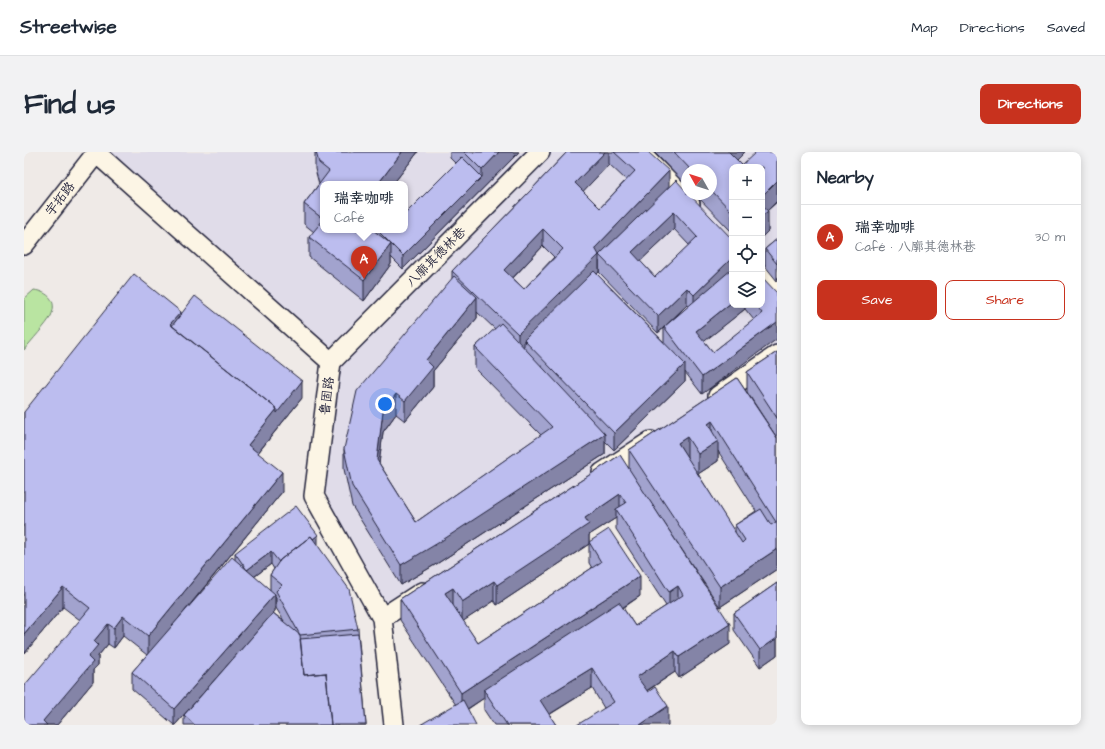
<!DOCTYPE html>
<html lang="en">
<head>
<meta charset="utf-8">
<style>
  body { margin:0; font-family:"Architects Daughter","LXGW WenKai TC",sans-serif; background:#f2f2f3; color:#1f2937 }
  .controls { position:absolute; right:12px; top:12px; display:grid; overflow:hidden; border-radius:8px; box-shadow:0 2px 10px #0003 }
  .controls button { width:36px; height:36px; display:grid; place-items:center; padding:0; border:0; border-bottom:1px solid #e0e1e3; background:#fff; color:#1f2937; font:20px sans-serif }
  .compass { position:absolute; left:657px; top:12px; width:36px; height:36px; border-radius:50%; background:#fff; box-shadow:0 2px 10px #0003; rotate:309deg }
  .you { position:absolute; left:361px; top:252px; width:14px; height:14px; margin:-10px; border:3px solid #fff; border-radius:50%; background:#1a73e8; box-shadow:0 0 0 6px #1a73e833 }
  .badge { display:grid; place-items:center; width:26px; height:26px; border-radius:50%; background:#c8321e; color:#fff; font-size:13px; font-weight:700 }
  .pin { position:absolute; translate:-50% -33px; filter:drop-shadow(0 1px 2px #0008) }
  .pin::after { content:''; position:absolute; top:21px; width:14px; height:12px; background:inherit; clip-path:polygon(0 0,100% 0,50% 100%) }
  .popup { position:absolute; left:296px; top:29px; width:88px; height:52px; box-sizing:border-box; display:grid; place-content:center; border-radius:8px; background:#fff; filter:drop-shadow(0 1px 3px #0005); font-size:13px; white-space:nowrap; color:#747a83 }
  .popup b { font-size:15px; color:#1f2937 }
  .popup::after { content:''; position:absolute; left:50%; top:100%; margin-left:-8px; border:8px solid transparent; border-top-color:#fff }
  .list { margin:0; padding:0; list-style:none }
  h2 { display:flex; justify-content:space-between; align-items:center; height:52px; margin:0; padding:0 16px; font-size:17px }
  h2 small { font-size:13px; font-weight:400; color:#747a83 }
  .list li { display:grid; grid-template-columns:26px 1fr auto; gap:12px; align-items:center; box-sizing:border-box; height:64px; padding:0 16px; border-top:1px solid #e0e1e3 }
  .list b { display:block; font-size:15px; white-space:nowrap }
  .list p { margin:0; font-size:13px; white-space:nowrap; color:#747a83 }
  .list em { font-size:13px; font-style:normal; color:#747a83 }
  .actions { display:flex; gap:8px; padding:12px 16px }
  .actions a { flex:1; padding:9px 0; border:1px solid #c8321e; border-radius:8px; text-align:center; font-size:14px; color:#c8321e }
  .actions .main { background:#c8321e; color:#fff }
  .icon { flex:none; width:22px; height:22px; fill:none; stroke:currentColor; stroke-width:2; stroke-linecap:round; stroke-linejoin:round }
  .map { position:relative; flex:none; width:753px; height:573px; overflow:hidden; border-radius:8px }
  header { display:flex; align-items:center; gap:24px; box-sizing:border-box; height:56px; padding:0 20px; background:#fff; border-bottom:1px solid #e0e1e3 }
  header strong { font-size:19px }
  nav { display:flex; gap:22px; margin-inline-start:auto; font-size:14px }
  .intro { display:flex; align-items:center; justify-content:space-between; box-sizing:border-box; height:96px; padding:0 24px }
  h1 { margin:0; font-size:28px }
  .button { padding:10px 18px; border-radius:8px; background:#c8321e; color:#fff; font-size:14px; font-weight:700 }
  main { display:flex; gap:24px; padding:0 24px }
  aside { flex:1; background:#fff; border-radius:8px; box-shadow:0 2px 10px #0003 }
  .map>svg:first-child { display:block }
</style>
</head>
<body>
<header>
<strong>Streetwise</strong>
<nav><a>Map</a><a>Directions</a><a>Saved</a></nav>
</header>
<div class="intro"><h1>Find us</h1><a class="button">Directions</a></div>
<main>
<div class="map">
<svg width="753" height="573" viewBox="0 0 753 573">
  <rect width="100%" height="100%" fill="#efeae7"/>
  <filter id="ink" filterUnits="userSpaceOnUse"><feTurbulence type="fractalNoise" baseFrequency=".025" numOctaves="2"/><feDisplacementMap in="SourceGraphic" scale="8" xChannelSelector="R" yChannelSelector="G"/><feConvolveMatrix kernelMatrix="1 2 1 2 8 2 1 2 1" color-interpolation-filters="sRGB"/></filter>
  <g filter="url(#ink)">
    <path fill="#e0dce9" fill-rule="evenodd" d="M 87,0 L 753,0 L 753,202 L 358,466 L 293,321 L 307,210 ZM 708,15 L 738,15 L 738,153 L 708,153 ZM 663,18 L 687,18 L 687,42 L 663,42 ZM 299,32 L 381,32 L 381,78 L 299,78 Z"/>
    <path fill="#b9e4a1" stroke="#6e836e" d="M 10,138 C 24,140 34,149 27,164 C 23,172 7,189 0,198 L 0,147 Z"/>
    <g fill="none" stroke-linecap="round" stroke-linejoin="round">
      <defs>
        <path id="pedestrian" d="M 71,0 L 307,210
          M 615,0 L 666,52
          M 0,93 L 73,0
          M 738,124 L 753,141
          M 307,210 L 290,344 L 358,466 L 370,573
          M 307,210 L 516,0
          M 694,244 L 753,203
          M 578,321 L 627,289
          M 358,466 L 398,440"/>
      </defs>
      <use href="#pedestrian" stroke="#22223b" stroke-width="22"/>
      <use href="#pedestrian" stroke="#fcf5e5" stroke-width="19"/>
    </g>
    <path fill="#a2a3ce" stroke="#22223b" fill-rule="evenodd" d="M 291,0 L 394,0 L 369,32 L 299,32 L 299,78 L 381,78 L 432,12 L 426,6 L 426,0 L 495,0 L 379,117 L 367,105 L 367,112 L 340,149 L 285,105 L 285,85 L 290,80 L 280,72 L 280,52 L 295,32 L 291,17 Z
      M 543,0 L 624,0 L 645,36 L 652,28 L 708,153 L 738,153 L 753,141 L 678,242 L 661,220 L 661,229 L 590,298 L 581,289 L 581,302 L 414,411 L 377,433 L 328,354 L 320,317 L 320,297 L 428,128 L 428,119 L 509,36 ZM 585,12 L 602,28 L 576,56 L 559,39 ZM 650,77 L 665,93 L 631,125 L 616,109 ZM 519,94 L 530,105 L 500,137 L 489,126 ZM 575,109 L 575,120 L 634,181 L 640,176 L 640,190 L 573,122 L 575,120 ZM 663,153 L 665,154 L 647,169 ZM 721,157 L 730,168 L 689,200 L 680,189 ZM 453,160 L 471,177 L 451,195 L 451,216 L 517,283 L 392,370 L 355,311 L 359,280 L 372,262 L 381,269 L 409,235 L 409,219 L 453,166 Z
      M 630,0 L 721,0 L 713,8 L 718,13 L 753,0 L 753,50 L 743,59 L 744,79 L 738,85 L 738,15 L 708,15 L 708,80 L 671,42 L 687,42 L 687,18 L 663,18 L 663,34 Z
      M 753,87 L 753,129 L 741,114 L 741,97 Z
      M 753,200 L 753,286 L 723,240 L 723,220 Z
      M 713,226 L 753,286 L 753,417 L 696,455 L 605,318 L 605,298 ZM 694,299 L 732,359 L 711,373 L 711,381 L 674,322 L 694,309 Z
      M 278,246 L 234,301 L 258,340 L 158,463 L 211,408 L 211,401 L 294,394 L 334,477 L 342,573 L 160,573 L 160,563 L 218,497 L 151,573 L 150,573 L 108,537 L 108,520 L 123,503 L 99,484 L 90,496 L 84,492 L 74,504 L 74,513 L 69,518 L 69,530 L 33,573 L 0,573 L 56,468 L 39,455 L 0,502 L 0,260 ZM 247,412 L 250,417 L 246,423 L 246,438 L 230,425 ZM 251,444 L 252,445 L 252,456 L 260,469 L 249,461 L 251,459 Z
      M 596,303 L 706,492 L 655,526 L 651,520 L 623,539 L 644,573 L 580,556 L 568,536 L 525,563 L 532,573 L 470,573 L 460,558 L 460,546 L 444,557 L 432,553 L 376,468 L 376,447 ZM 592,366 L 592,377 L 642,454 L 611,474 L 599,456 L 616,444 L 565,390 L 565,411 L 568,416 L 454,491 L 439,469 L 470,449 L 473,453 L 565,392 L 565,383 Z
      M 753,431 L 753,503 L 736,515 L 710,478 L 710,461 Z"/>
    <path fill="#8484a7" stroke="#22223b" d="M 378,0 L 394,0 L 369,32 L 354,32 Z
      M 475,0 L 495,0 L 379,117 L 379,104 L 458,25 L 458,18 Z
      M 581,0 L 585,0 L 585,12 L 551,48 L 551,31 Z
      M 703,0 L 721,0 L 703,18 Z
      M 645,19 L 645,36 L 575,103 L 575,120 L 502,191 L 500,188 L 500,194 L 494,199 L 494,182 L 571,96 Z
      M 753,29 L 753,49 L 738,64 L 738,44 Z
      M 744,59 L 744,79 L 738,85 L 738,64 Z
      M 650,60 L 650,77 L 608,117 L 608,100 Z
      M 519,77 L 519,94 L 480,135 L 480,118 Z
      M 367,92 L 367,112 L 340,149 L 340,128 Z
      M 708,106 L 708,123 L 670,160 L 670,143 Z
      M 663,136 L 663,153 L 634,181 L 634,164 Z
      M 453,145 L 453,166 L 409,219 L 409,235 L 381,269 L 381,249 L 402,208 Z
      M 708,150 L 708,153 L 721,153 L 721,157 L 672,196 L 672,179 Z
      M 157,160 L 157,180 L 146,172 Z
      M 753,170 L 753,187 L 678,242 L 678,225 Z
      M 661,212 L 661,229 L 590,298 L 590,281 Z
      M 278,229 L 278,246 L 224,313 L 224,293 L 253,257 Z
      M 372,242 L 372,262 L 359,280 L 353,328 L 353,308 L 359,259 Z
      M 688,269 L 688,290 L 684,272 Z
      M 581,282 L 581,302 L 414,411 L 377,433 L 377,413 Z
      M 663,285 L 663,306 L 654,291 Z
      M 694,289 L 694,309 L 674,322 L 674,302 Z
      M 258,320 L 258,340 L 124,504 L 124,484 Z
      M 596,342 L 596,362 L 592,357 L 592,366 L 565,383 L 565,392 L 473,453 L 473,433 L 561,366 Z
      M 294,383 L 294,396 L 256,412 Z
      M 753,397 L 753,417 L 696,455 L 696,435 Z
      M 247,400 L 247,412 L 223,430 L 223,418 Z
      M 616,424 L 616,444 L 464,544 L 460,538 L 460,546 L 437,561 L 437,541 Z
      M 470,429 L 470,449 L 438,470 L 438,450 Z
      M 654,434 L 654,454 L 645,460 L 645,440 Z
      M 39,435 L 39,455 L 0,502 L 0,482 Z
      M 429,436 L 429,456 L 421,441 Z
      M 251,442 L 251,459 L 151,573 L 150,573 L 150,557 Z
      M 99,464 L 99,484 L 90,496 L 90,476 Z
      M 84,472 L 84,492 L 74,504 L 74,513 L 69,518 L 69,530 L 33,573 L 19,573 L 19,569 L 64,505 L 70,489 Z
      M 706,472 L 706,492 L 655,526 L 655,505 Z
      M 753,486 L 753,503 L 736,515 L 736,498 Z
      M 651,499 L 651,520 L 613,545 L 613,525 Z
      M 568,516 L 568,536 L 516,568 L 516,548 Z
      M 644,554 L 644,573 L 616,573 Z"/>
    <path fill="#bcbdef" stroke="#22223b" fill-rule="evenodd" d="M 292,0 L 378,0 L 354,32 L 299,32 L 299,67 L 280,52 L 305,19 L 295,11 Z
      M 440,0 L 475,0 L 458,18 Z
      M 543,0 L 581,0 L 551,31 L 576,56 L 611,19 L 590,0 L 624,0 L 645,19 L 571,96 L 575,103 L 494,182 L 428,119 L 509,36 ZM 519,77 L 539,97 L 500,137 L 480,118 Z
      M 650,0 L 705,0 L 718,13 L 732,0 L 753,0 L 753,29 L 738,44 L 738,15 L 708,15 L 708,60 L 687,38 L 687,18 L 667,18 Z
      M 438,5 L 458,25 L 379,104 L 353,78 L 381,78 L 381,62 Z
      M 652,28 L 663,40 L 663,42 L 665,42 L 708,87 L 708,106 L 670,143 L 663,136 L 634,164 L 575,103 ZM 650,60 L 673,85 L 631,125 L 608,100 Z
      M 738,54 L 744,59 L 738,64 Z
      M 299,68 L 299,78 L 349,78 L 367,92 L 340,128 L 285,85 Z
      M 753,87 L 753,112 L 741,97 Z
      M 708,117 L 708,150 L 672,179 L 689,200 L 738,161 L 732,153 L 738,153 L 738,125 L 753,141 L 753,170 L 678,225 L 640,175 Z
      M 570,119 L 661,212 L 590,281 L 500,188 Z
      M 110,122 L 157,160 L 146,172 L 253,257 L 224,293 L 258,320 L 124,484 L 99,464 L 90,476 L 84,472 L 70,489 L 74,493 L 64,505 L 69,510 L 19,569 L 23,573 L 0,573 L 0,534 L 66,456 L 39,435 L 0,482 L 0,260 Z
      M 430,124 L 453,145 L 402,208 L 409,215 L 381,249 L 372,242 L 359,259 L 353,308 L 392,370 L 528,275 L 451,195 L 477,171 L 581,282 L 414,391 L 377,413 L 328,334 L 320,297 L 333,239 Z
      M 171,144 L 278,229 L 253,261 L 253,257 L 148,174 Z
      M 753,200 L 753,266 L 723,220 Z
      M 713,226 L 753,286 L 753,397 L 696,435 L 605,298 ZM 688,269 L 752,370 L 747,373 L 737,357 L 711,373 L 721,388 L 718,391 L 654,291 L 663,285 L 674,302 L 694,289 L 684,272 Z
      M 596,303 L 706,472 L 655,505 L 651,499 L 613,525 L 624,540 L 631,535 L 644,554 L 616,573 L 553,573 L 590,550 L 568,516 L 516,548 L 532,573 L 483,573 L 460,538 L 595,450 L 611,474 L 659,443 L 654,434 L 645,440 L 592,357 L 602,351 L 596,342 L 561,366 L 565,372 L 473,433 L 470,429 L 438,450 L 429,436 L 421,441 L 454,491 L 577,410 L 565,390 L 585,377 L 616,424 L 437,541 L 376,447 Z
      M 272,354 L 294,383 L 289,387 L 287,384 L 256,408 L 255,410 L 247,400 L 223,418 L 211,401 Z
      M 287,384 L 325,437 L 334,477 L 276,483 L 280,523 L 302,521 L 307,573 L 171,573 L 160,563 L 249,461 L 276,483 L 252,439 L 258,433 L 246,423 L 256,408 Z
      M 208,405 L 251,442 L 150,557 L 108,520 Z
      M 753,431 L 753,486 L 736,498 L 710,461 Z
      M 334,482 L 342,573 L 307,573 L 302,521 L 280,523 L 276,487 Z
      M 439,548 L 452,573 L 396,573 Z"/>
  </g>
  <g text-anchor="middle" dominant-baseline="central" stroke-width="3.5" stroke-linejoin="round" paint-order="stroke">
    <g font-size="13" fill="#22223b" stroke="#fcf5e5">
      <text transform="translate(36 47) rotate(-52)">宇拓路</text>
      <text transform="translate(412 105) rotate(-45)">八廓其德林巷</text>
      <text transform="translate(303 244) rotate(-83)">鲁固路</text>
    </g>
  </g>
</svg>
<div class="controls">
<button>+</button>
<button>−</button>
<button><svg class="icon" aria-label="locate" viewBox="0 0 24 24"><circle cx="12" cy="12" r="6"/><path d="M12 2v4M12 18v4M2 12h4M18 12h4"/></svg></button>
<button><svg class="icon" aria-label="layers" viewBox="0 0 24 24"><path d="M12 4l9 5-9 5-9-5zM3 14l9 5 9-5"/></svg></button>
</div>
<svg class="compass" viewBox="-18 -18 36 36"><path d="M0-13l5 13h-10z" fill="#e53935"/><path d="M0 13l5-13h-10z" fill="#747a83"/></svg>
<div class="you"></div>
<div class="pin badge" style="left:340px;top:127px">A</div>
<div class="popup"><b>瑞幸咖啡</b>Café</div>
</div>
<aside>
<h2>Nearby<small></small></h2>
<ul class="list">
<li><span class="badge">A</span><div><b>瑞幸咖啡</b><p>Café · 八廓其德林巷</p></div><em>30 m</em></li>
</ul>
<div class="actions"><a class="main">Save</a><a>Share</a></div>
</aside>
</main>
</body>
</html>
